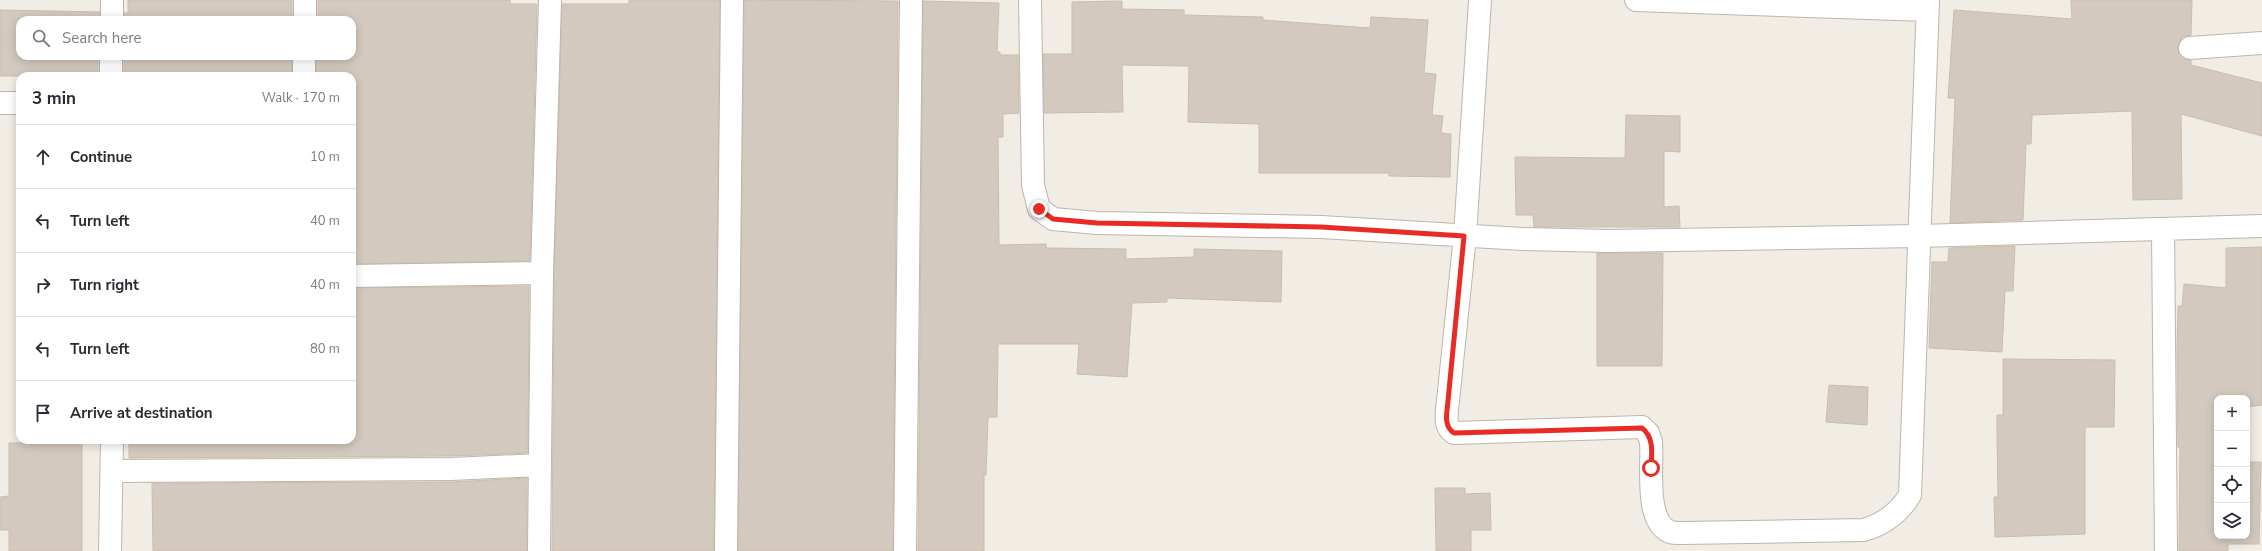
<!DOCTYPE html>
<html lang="en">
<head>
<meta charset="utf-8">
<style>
  body { margin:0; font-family:"Nunito Sans",sans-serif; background:#f7f7f7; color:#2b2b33 }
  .controls { position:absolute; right:12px; bottom:12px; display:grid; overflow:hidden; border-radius:8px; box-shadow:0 2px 10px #0003 }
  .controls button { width:36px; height:36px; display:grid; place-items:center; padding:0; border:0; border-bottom:1px solid #e1e1e2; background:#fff; color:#2b2b33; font:20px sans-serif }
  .stop { position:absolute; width:12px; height:12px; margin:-9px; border:3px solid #e82b24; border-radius:50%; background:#fff }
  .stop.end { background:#e82b24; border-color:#fff; box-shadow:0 1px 4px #0008 }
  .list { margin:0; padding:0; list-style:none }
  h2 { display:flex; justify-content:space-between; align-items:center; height:52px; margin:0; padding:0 16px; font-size:17px }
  h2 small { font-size:13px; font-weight:400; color:#7c7c81 }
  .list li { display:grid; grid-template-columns:26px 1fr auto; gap:12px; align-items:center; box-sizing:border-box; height:64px; padding:0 16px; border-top:1px solid #e1e1e2 }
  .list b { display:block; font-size:15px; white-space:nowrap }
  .list em { font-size:13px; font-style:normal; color:#7c7c81 }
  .icon { flex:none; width:22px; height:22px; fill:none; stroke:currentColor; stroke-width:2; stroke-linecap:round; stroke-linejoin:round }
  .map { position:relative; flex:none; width:2262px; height:551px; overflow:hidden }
  .search { position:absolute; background:#fff; box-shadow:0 2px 10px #0003; left:16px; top:16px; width:340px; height:44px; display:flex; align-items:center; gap:10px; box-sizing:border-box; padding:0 14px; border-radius:12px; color:#7c7c81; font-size:15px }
  .panel { position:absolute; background:#fff; box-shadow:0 2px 10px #0003; left:16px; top:72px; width:340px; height:372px; border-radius:12px }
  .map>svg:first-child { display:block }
</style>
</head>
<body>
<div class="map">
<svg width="2262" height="551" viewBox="0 0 2262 551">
  <rect width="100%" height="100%" fill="#f1ece4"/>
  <path fill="#d4c9be" stroke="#cbbdaf" d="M 128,0 L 292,0 L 292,20 L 124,20 L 124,13 L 128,13 Z
    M 318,0 L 510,0 L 510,4 L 537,4 L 530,261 L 352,264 L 352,76 L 316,76 L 316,56 L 352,56 L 352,20 L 318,20 Z
    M 629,0 L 720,0 L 714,551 L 552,551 L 554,273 L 562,4 L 629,4 Z
    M 744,0 L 898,1 L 893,551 L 738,551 Z
    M 2071,0 L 2192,0 L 2191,35 L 2183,37 L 2179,42 L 2178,48 L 2179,55 L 2184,59 L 2191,60 L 2191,65 L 2262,83 L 2262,136 L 2181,114 L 2182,199 L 2133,200 L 2132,111 L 2032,115 L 2031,144 L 2026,144 L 2023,220 L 1950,223 L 1955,98 L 1948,98 L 1954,10 L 2072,19 Z
    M 923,1 L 999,3 L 997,52 L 1000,52 L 1000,55 L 1018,55 L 1019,113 L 1003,114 L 1003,137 L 998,137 L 999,245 L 1046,244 L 1046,248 L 1126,249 L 1126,259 L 1194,257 L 1194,249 L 1282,251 L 1281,302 L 1167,298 L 1167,302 L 1132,303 L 1127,377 L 1077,374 L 1079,344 L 998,344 L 997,417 L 988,417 L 986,475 L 984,475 L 984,551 L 918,551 Z
    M 1122,1 L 1122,9 L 1184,10 L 1184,15 L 1263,17 L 1263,20 L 1370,28 L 1371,17 L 1428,20 L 1424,73 L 1436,74 L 1432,115 L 1443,116 L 1441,133 L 1451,134 L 1450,177 L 1389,176 L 1389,173 L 1259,173 L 1259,124 L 1188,122 L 1189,66 L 1122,65 L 1123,112 L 1044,113 L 1043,54 L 1072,54 L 1072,2 Z
    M 0,10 L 100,12 L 100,20 L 20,20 L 20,56 L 98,56 L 98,76 L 0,76 Z
    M 124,56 L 292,56 L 292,76 L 124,76 Z
    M 1626,115 L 1680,116 L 1680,152 L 1664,151 L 1664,207 L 1679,206 L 1680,227 L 1534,227 L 1533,215 L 1516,215 L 1515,157 L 1625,158 Z
    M 2015,246 L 2013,291 L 2005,291 L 2002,352 L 1929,348 L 1932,262 L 1948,262 L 1949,248 Z
    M 2262,247 L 2262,405 L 2247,407 L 2247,398 L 2217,398 L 2217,536 L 2247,536 L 2247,462 L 2261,462 L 2259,544 L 2228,544 L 2228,551 L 2179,551 L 2180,447 L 2178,447 L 2177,350 L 2178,306 L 2182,306 L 2184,284 L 2226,288 L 2226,248 Z
    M 1597,253 L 1663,253 L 1662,366 L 1597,366 Z
    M 529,286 L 528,453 L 451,456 L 129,458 L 129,440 L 352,440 L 352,288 Z
    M 2003,359 L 2115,360 L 2114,427 L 2085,427 L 2085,534 L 1995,537 L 1994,497 L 1998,497 L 1997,433 L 1997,415 L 2003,415 Z
    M 1829,385 L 1868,387 L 1867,425 L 1826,422 Z
    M 9,443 L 82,443 L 82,551 L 9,551 L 9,530 L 0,530 L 0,497 L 9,496 Z
    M 527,478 L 527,551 L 153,551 L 152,483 L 451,482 Z
    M 1435,488 L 1465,488 L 1465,494 L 1490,493 L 1491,530 L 1471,530 L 1471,551 L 1436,551 Z"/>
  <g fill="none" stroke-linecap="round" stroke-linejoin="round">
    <defs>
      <path id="minor" d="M 1030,0 L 1033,185 L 1039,209 L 1053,219 L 1097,223 L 1321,227 L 1523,239 L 1609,241 L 1919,236 L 2262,226
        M 1480,0 L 1465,236 L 1448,401 C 1447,412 1443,426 1454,433 L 1642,427 L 1648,433 L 1651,442 C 1653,465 1644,521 1670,532 C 1673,533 1679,533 1682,533 L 1864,530 C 1884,524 1899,513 1910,495 L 1928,0
        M 1636,0 L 1927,10
        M 112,20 L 112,0
        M 305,20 L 305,0
        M 2190,48 L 2262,43
        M 111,76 L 111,56
        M 304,76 L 304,56
        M 0,103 L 20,103
        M 2163,229 L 2166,551
        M 352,276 L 542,273
        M 112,471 L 451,469 L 539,465
        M 110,551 L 112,440
        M 539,551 L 542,273 L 550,0
        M 726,551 L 732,0
        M 905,551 L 911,0"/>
    </defs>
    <use href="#minor" stroke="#beb5ab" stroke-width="24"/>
    <use href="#minor" stroke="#fff" stroke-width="22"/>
  </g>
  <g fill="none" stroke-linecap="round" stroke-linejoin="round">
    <path stroke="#e82b24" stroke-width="5" d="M 1039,209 L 1053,219 L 1097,223 L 1321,227 L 1464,236 L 1448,401 C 1447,412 1443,426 1454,433 L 1642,428 C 1654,437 1652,453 1651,468"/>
  </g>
</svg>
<div class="controls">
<button>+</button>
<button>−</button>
<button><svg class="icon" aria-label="locate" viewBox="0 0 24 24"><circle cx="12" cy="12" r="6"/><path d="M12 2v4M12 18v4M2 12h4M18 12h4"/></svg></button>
<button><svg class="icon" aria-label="layers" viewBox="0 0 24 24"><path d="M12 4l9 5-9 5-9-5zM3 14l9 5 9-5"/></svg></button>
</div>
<div class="stop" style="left:1651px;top:468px"></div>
<div class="stop end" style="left:1039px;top:209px"></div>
<div class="search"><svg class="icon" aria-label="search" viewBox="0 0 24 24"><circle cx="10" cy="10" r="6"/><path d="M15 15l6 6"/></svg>Search here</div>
<section class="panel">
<h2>3 min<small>Walk · 170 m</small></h2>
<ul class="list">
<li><svg class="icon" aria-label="ahead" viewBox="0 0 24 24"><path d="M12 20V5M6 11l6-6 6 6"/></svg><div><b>Continue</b></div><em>10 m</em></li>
<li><svg class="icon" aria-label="left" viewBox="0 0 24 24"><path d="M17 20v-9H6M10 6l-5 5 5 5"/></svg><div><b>Turn left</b></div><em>40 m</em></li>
<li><svg class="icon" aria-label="right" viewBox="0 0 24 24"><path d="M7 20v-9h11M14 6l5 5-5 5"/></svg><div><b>Turn right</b></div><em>40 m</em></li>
<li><svg class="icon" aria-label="left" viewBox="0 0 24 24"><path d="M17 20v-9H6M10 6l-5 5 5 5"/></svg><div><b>Turn left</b></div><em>80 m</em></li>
<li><svg class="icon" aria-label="arrive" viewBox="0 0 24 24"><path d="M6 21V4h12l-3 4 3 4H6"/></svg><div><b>Arrive at destination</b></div></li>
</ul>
</section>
</div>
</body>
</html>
